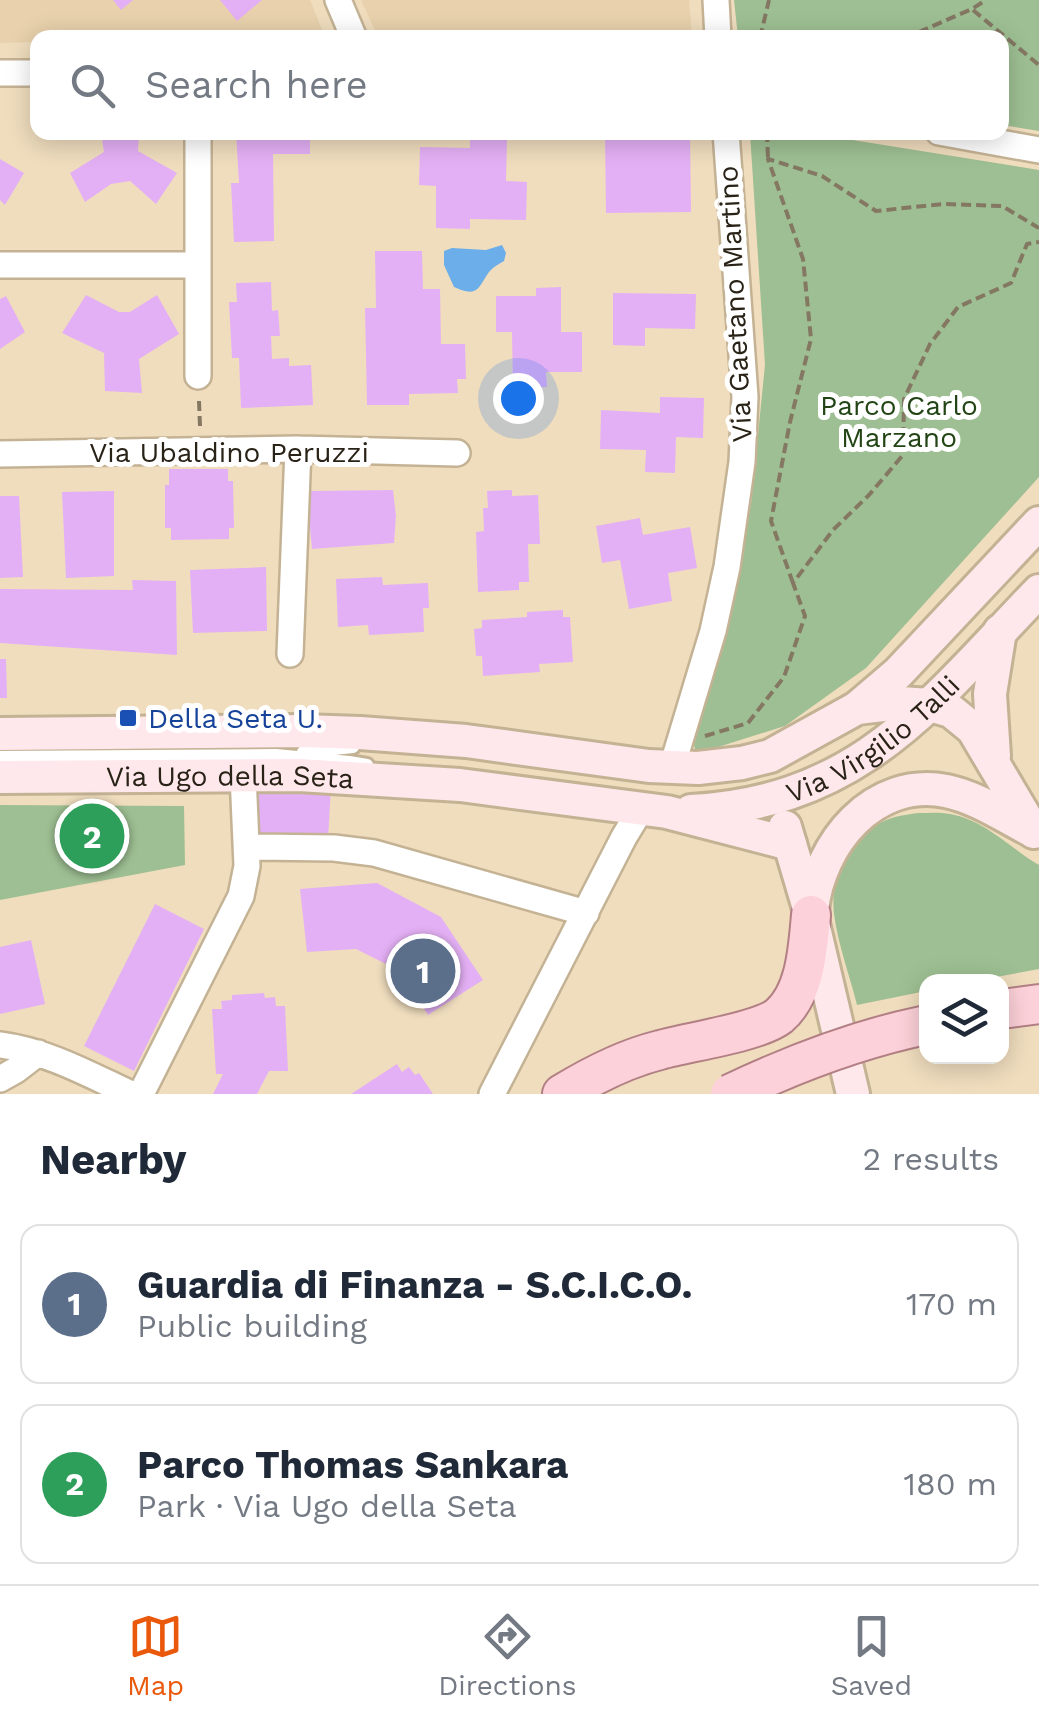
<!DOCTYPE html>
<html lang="en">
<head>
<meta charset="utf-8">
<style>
  body { margin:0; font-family:"Work Sans",sans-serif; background:#f2f2f3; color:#1f2937 }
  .controls { position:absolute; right:30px; bottom:30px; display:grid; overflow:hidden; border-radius:20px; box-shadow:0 5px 25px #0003 }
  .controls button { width:90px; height:90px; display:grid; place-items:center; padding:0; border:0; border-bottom:2px solid #e0e1e3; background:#fff; color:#1f2937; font:50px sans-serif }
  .you { position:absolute; left:518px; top:398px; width:35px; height:35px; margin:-25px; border:8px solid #fff; border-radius:50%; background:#1a73e8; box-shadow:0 0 0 15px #1a73e833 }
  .badge { display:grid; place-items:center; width:65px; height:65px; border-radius:50%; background:#ea580c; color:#fff; font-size:32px; font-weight:700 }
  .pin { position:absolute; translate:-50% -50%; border:5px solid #fff; box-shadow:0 2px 10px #0006 }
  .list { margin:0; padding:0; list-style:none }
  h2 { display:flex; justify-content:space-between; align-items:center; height:130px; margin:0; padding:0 40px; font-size:42px }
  h2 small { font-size:32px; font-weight:400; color:#747a83 }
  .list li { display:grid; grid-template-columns:65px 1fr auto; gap:30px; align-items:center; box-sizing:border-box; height:160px; margin:0 20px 20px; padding:0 20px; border:2px solid #e0e1e3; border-radius:20px }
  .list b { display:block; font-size:38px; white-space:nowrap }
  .list p { margin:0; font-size:32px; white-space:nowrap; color:#747a83 }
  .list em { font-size:32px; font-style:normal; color:#747a83 }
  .icon { flex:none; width:55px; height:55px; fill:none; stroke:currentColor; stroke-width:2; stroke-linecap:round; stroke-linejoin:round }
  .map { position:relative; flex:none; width:1039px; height:1094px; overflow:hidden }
  .search { position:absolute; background:#fff; box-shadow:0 5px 25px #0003; left:30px; right:30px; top:30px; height:110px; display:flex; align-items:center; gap:25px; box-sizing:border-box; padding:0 35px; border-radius:20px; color:#747a83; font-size:38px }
  .sheet { height:490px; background:#fff }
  nav { display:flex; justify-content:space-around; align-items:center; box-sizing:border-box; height:140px; border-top:2px solid #e0e1e3; background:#fff; font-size:28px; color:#747a83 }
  nav a { display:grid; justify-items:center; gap:5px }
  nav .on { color:#ea580c }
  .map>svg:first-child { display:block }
</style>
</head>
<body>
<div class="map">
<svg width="1039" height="1094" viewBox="0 0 1039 1094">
  <rect width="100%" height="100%" fill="#f0ddbe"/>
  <path fill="#e8d1ac" d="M 0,0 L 310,0 L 325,37 L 38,38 L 37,42 L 0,43 Z
    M 361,0 L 689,0 L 692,34 L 378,37 Z"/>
  <path fill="#9ebf93" d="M 734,0 L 1039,0 L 1039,131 L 1002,125 L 1002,38 L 738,37 Z
    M 750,133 L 809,133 L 1039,170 L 1039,477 L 866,668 L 785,726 L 696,754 L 694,745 L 735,592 L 751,504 L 765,365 Z
    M 0,805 L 184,806 L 185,865 L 0,900 Z
    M 918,813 C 928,813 940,812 950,814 C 985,820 1010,848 1039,865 L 1039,969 L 975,981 L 926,982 L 926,991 L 857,1005 C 850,976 838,945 834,914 C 829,873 854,829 895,817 C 902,815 911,814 918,813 Z"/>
  <path fill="#6baeea" d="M 502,245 L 506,253 L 504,261 C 499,264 493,267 489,272 C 478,288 478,298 454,287 L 444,265 L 444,251 L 452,248 L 486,250 Z"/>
  <path fill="#e4b0f5" d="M 113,0 L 133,0 L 121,10 Z
    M 220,0 L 262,0 L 237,21 Z
    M 101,132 L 139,132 L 138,151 L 177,173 L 156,204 L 130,181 L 111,184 L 85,202 L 70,173 L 104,152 Z
    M 236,132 L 310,132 L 310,154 L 273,154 L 274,241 L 234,242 L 231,183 L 239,183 Z
    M 690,132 L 691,212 L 606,213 L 605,133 Z
    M 470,137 L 507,138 L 506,181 L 527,182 L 526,220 L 470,219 L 470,229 L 436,228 L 436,186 L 419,185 L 420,147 L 470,148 Z
    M 0,159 L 24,173 L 5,205 L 0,200 Z
    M 375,251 L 422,251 L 423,289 L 440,289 L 441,344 L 465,344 L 466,379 L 457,379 L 458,393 L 409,394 L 409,405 L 367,405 L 365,308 L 376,308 Z
    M 271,282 L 272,311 L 278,310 L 280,336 L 271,336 L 272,359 L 289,358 L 289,366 L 311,365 L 313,405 L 241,408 L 239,358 L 232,358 L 229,302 L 237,302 L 236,283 Z
    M 561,287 L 561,332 L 582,332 L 582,372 L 546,372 L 547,387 L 513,388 L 512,332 L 496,332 L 496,296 L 536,296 L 536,288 Z
    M 613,293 L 696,294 L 695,329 L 645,328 L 645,346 L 613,345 Z
    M 86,295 L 119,312 L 130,312 L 157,295 L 179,334 L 139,359 L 142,393 L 105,391 L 104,353 L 62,333 Z
    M 6,296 L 25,332 L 0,349 L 0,299 Z
    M 660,397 L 704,398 L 703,438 L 676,437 L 675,473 L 645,472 L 646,450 L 600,449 L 601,410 L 660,413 Z
    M 169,469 L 228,469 L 228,481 L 233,481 L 234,528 L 229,528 L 229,539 L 171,540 L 171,528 L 165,528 L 165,485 L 169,485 Z
    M 393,490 L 396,516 L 394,543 L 312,549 L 310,528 L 307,527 L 306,518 L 310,512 L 311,491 Z
    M 512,490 L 512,496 L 538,495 L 540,544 L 528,544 L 529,582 L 519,582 L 519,590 L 478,592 L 476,532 L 484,531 L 483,508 L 488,508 L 487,491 Z
    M 114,491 L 114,576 L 66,578 L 62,492 Z
    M 0,496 L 19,496 L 23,577 L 0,578 Z
    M 640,518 L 643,535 L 690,527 L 697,568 L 668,573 L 672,601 L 629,609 L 620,560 L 602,563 L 596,526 Z
    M 266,567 L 267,631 L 193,633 L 190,570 Z
    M 382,577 L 383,585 L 428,583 L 429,608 L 423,608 L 424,632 L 369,635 L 368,625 L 338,627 L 336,579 Z
    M 132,580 L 176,581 L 177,655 L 0,643 L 0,589 L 133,590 Z
    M 563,610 L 563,617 L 570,617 L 573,662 L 539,664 L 540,672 L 483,676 L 482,656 L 476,656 L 474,629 L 482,628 L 482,620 L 527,617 L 527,612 Z
    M 0,659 L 6,659 L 7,698 L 0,698 Z
    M 258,783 L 331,787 L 328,839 L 255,835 Z
    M 377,883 L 441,917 L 483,980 L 428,1015 L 398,970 L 356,949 L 307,952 L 300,889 Z
    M 155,904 L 204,929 L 134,1071 L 84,1046 Z
    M 31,940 L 45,1004 L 0,1014 L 0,947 Z
    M 264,993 L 265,998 L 275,997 L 276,1006 L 285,1006 L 288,1071 L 269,1071 L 257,1094 L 213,1094 L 223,1074 L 216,1074 L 212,1009 L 222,1009 L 221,1001 L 232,1000 L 232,995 Z
    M 397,1064 L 402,1072 L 409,1067 L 415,1075 L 419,1073 L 433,1094 L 351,1094 Z"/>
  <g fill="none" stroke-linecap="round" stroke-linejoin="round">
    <defs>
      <path id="lane" d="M 303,752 L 353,747
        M 0,757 L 276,755 L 349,762 L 367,765"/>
      <path id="street" d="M 338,0 L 354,38
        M 716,0 L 718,38
        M 0,73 L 38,73
        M 198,132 L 198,376
        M 939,132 L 1039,150
        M 0,265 L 197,265
        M 0,454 L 298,449 L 457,453
        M 290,654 L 298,449
        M 672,767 L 713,631 L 727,567 L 742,462 L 745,397 L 726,132
        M 247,847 L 334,848 L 374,853 L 586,913
        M 0,1045 C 47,1051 88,1074 131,1094
        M 0,1079 L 16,1070 L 38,1053
        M 141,1094 L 241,896 L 247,866 L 243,775
        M 492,1094 L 624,837 L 641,809"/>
      <g id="secondary">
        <path d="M 857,708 L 898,673 L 1039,523"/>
        <path d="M 0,734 L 302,731 L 360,733 L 466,741 L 649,766 L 698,768 L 742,763 L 770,756 L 857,708 L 900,703 L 930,705 L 951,711 L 973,729 L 1034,832"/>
        <path d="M 994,756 L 990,694 L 1000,631"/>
        <path id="s1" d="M 0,777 L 299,775 L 460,785 L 667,812 L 790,844"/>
        <path id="s2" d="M 691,811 C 861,802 931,703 1039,591"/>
        <path d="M 785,827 L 811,915 L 853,1094"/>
        <path d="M 812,910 C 819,844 873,777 946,791 C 976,797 1004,816 1031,830"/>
      </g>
      <path id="primary" d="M 1002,1009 L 1039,1004
        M 562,1094 C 593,1075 624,1059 660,1050 C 688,1042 759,1032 779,1016 C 806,993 808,948 811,915"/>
    </defs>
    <use href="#lane" stroke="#c4b294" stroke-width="18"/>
    <use href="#street" stroke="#c4b294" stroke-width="30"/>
    <use href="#secondary" stroke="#c4b294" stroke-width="38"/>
    <use href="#primary" stroke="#b28084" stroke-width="42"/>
    <path stroke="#847863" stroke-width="4" stroke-dasharray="10 5" stroke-linecap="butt" d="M 973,10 L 1039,65
      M 760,38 L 769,0
      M 905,38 L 972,9 L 986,0
      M 767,132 L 768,159
      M 199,401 L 200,426
      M 793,583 L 771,521 L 790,422 L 811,339 L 803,259 L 768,159 L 822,176 L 876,211 L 943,204 L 1002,206 L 1039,228
      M 705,736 L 748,723 L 784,677 L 805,616 L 793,583 L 833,530 L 869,495 L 903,455 L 904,399 L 930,344 L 958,307 L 1011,283 L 1027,244 L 1039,242"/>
    <use href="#lane" stroke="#fff" stroke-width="12"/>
    <use href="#street" stroke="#fff" stroke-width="25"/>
    <use href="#secondary" stroke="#fee8ec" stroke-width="32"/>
    <use href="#primary" stroke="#fdd1d9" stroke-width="38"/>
    <defs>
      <path id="primary-bridge" d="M 730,1094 C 793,1064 858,1039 926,1025"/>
    </defs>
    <use href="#primary-bridge" stroke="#b28084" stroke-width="42" stroke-linecap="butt"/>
    <use href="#primary-bridge" stroke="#fdd1d9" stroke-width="38"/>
  </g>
  <rect fill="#1a4fb4" stroke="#fff" stroke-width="4" x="118" y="708" width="20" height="20" rx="5"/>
  <g text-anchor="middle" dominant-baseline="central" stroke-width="10" stroke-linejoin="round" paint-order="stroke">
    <g font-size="28" fill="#292216" stroke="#fff">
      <text transform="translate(735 304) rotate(-93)">Via Gaetano Martino</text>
      <text x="229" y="452">Via Ubaldino Peruzzi</text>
      <text stroke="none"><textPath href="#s2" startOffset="200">Via Virgilio Talli</textPath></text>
      <text stroke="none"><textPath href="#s1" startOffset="230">Via Ugo della Seta</textPath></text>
    </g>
    <g font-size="28" fill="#234515" stroke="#fff">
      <text x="899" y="405">Parco Carlo<tspan x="899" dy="32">Marzano</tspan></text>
    </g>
    <g font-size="28" fill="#164399" stroke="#fff" text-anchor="start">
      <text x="148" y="718">Della Seta U.</text>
    </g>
  </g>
</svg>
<div class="controls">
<button><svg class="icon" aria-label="layers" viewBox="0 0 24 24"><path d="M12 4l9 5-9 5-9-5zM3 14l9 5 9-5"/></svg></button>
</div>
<div class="you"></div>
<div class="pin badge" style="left:423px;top:971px;background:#5c6f8a">1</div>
<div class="pin badge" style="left:92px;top:836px;background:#2e9e5b">2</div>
<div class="search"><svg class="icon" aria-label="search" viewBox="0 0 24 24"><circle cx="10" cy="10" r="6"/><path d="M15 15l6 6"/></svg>Search here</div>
</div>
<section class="sheet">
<h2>Nearby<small>2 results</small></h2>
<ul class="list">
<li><span class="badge" style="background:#5c6f8a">1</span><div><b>Guardia di Finanza - S.C.I.C.O.</b><p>Public building</p></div><em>170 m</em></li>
<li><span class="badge" style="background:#2e9e5b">2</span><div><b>Parco Thomas Sankara</b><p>Park · Via Ugo della Seta</p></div><em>180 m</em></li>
</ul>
</section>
<nav>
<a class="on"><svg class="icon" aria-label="map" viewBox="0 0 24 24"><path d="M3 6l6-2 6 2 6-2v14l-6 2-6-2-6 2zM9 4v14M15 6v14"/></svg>Map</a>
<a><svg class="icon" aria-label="directions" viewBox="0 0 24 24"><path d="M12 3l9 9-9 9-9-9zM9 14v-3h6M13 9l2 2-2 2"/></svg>Directions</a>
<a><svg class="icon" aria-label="saved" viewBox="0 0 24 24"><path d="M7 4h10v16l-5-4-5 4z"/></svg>Saved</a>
</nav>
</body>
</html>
